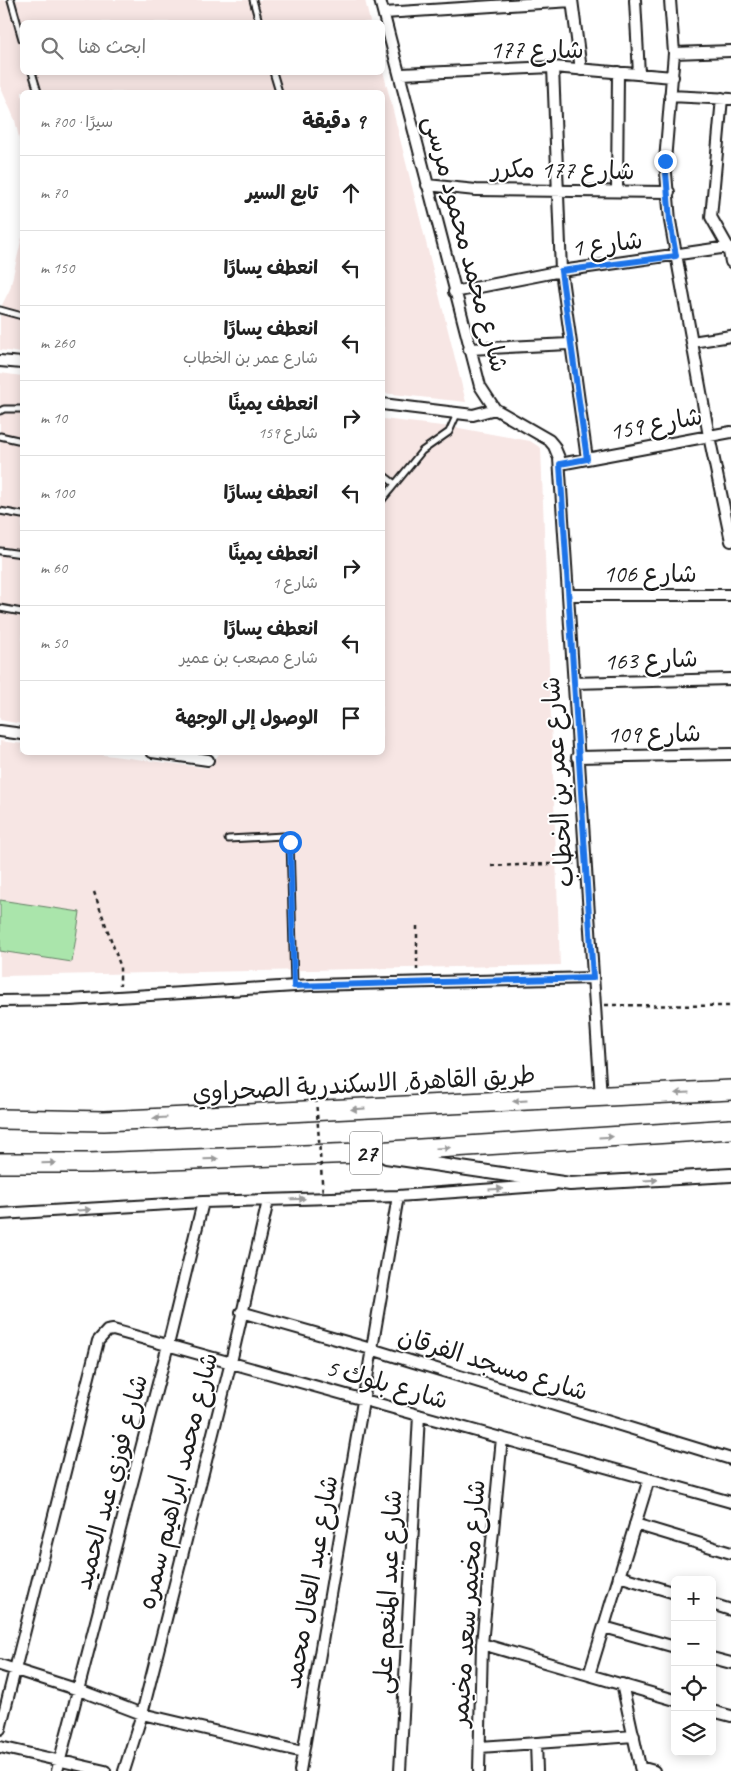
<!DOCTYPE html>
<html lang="ar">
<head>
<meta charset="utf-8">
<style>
  body { margin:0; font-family:Caveat,"Playpen Sans Arabic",sans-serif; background:#f6f6f6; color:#222; direction:rtl }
  .controls { position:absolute; right:15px; bottom:15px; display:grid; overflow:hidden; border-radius:8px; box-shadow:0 2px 12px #0003 }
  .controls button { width:45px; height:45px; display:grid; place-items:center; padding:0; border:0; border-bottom:1px solid #e0e0e0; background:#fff; color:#222; font:25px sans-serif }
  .stop { position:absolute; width:15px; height:15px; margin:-11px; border:4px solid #1a73e8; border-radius:50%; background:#fff }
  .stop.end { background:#1a73e8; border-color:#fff; box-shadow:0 1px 5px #0008 }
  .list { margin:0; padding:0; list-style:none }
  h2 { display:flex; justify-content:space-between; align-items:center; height:65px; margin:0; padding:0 20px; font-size:21px }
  h2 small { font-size:16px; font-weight:400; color:#767676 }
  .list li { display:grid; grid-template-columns:32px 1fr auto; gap:15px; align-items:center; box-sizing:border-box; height:75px; padding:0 20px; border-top:1px solid #e0e0e0 }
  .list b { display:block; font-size:19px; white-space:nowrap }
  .list p { margin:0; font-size:16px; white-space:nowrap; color:#767676 }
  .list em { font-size:16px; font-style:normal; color:#767676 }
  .icon { flex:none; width:28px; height:28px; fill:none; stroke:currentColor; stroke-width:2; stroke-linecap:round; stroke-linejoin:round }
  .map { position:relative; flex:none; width:731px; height:1771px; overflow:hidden; direction:ltr }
  .search { position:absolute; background:#fff; box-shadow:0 2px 12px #0003; left:20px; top:20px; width:365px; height:55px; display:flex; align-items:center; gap:12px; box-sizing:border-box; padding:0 18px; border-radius:8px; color:#767676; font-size:19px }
  .panel { position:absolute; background:#fff; box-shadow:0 2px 12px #0003; left:20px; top:90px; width:365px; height:665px; border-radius:8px; direction:rtl }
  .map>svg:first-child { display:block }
</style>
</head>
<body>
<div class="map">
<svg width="731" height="1771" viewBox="0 0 731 1771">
  <rect width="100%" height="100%" fill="#fff"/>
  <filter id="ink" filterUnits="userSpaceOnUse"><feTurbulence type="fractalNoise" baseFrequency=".02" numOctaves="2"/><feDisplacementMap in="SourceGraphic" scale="10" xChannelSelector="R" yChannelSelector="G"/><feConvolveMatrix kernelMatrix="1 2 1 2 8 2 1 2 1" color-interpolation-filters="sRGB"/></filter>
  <g filter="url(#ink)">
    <path fill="#f7e6e4" d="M 0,0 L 365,0 L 370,22 L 22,22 L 22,72 L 383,71 L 466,402 L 383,393 L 382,92 L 22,92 L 22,151 L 15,120 L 0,86 Z
      M 22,237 L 22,353 L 0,350 L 0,309 L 10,289 Z
      M 0,373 L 22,376 L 22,724 L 0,720 Z
      M 383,419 L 459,428 L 530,441 L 541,448 L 560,965 L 0,976 L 0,741 L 22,744 L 22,752 L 89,753 L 208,768 L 219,754 L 213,753 L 382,752 Z"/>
    <path fill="#aae5ab" stroke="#638064" d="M 0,900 L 80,912 L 72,962 L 0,951 Z"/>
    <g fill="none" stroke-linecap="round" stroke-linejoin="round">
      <defs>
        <path id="service" d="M 11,0 L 22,39
          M 253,0 L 259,22
          M 32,72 L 38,92
          M 273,72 L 279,92
          M 0,310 L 22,316
          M 0,411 L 4,409 L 22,409
          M 0,436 L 22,441
          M 382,474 L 395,484
          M 382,500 L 422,451 L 449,432 L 457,414
          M 0,511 L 22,515
          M 0,551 L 22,554
          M 0,608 L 22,612
          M 228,839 L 283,836 L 290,841 L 294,985"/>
        <path id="minor" d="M 380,0 L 480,386 L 495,409 L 549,440 L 554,446 L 559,458 L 601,1097
          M 572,0 L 581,70
          M 635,0 L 639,74
          M 670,0 L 674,53 L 665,161 L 670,221 L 709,436 L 731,541
          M 384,13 L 572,1
          M 674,53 L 731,51
          M 553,67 L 561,271 L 587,459
          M 401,74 L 553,67 L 673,77
          M 670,96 L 731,99
          M 722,98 L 711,217 L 728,247 L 731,262
          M 427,185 L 476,190 L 669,192
          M 617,191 L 618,72
          M 454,292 L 561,271 L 728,247
          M 692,342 L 731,336
          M 469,349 L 569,344
          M 0,361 L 22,363
          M 382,404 L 473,415 L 495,409
          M 560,464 L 731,432
          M 569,595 L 731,595
          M 573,683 L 731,679
          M 0,731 L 22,734
          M 152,752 L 208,760
          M 577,757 L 731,754
          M 0,1001 L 70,1000 L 311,985 L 593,978
          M 0,1214 L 203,1202 L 398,1196 L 553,1185
          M 241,1312 L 371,1349 L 731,1459
          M 635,1524 L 731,1553
          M 619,1576 L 675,1593
          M 712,1604 L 731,1610
          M 604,1627 L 675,1647
          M 482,1644 L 675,1700
          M 712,1658 L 731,1663
          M 0,1665 L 79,1690 L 142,1714 L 303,1752
          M 589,1675 L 649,1479
          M 622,1684 L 641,1771
          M 712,1711 L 731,1716
          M 0,1729 L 98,1341 L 107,1331 L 113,1330 L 731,1502
          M 536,1743 L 537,1771
          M 0,1747 L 105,1771
          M 480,1747 L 634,1736
          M 640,1767 L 654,1771
          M 57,1771 L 168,1345 L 203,1202
          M 124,1771 L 142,1714 L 231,1362 L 268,1201
          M 300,1771 L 398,1196
          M 400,1771 L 419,1415
          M 479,1771 L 482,1644 L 502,1438"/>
        <path id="tertiary" d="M 386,1157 L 570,1184 L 731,1175"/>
        <path id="motorway" d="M 0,1119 L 104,1121 L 731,1090
          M 0,1163 L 89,1163 L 359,1153 L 731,1129"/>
      </defs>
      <use href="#service" stroke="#1c1c1c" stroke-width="9"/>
      <use href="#minor" stroke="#1c1c1c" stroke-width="14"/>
      <use href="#tertiary" stroke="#1c1c1c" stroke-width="16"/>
      <use href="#motorway" stroke="#1c1c1c" stroke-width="22"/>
      <path stroke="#1c1c1c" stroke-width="2.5" stroke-dasharray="4 4" stroke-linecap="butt" d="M 491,866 L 576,863
        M 94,892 L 120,965 L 120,985
        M 417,926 L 417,970
        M 605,1005 L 731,1006"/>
      <use href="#service" stroke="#fff" stroke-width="5"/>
      <use href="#minor" stroke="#fff" stroke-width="10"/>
      <use href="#tertiary" stroke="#fff" stroke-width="12"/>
      <use href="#motorway" stroke="#fff" stroke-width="19"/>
      <path stroke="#1c1c1c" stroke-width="2.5" stroke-dasharray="4 4" stroke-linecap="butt" d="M 316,1099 L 323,1195"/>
    </g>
    <defs><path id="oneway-solid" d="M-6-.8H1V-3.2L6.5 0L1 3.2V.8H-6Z" transform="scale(1.25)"/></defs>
    <g fill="#999">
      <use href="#oneway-solid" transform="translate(682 1093) rotate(177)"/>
      <use href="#oneway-solid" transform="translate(520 1101) rotate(177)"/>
      <use href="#oneway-solid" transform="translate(358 1109) rotate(177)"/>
      <use href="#oneway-solid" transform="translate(160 1118) rotate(177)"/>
      <use href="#oneway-solid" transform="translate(606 1137) rotate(-4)"/>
      <use href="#oneway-solid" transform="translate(443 1148) rotate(-4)"/>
      <use href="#oneway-solid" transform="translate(211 1159) rotate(-2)"/>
      <use href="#oneway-solid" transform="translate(49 1163) rotate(-1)"/>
      <use href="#oneway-solid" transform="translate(651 1180) rotate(-4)"/>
      <use href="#oneway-solid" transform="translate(496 1189) rotate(-4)"/>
      <use href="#oneway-solid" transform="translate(298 1199) rotate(-2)"/>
      <use href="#oneway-solid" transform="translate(84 1210) rotate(-4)"/>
    </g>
  </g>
  <g fill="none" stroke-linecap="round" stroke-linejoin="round" filter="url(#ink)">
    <path stroke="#1a73e8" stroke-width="6" d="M 290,842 L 294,986 L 593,978 L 560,464 L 587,459 L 561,271 L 676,256 L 670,221 L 665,161"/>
  </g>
  <g text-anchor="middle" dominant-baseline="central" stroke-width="4" stroke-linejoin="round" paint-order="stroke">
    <rect fill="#fff" stroke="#606060" stroke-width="1" x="350" y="1131.5" width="32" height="43" rx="4"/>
    <g font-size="24" font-weight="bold" fill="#1c1c1c">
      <text x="366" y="1153">27</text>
    </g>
    <g font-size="25" fill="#1c1c1c" stroke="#fff">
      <text x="537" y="50">شارع 177</text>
      <text transform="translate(563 170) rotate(1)">شارع 177 مكرر</text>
      <text transform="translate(466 244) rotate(75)">شارع محمد محمود مرسى</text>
      <text transform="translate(607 244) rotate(-7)">شارع 1</text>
      <text transform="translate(656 424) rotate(-10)">شارع 159</text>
      <text x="650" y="574">شارع 106</text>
      <text transform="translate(651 660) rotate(-2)">شارع 163</text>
      <text transform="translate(654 734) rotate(-1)">شارع 109</text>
      <text transform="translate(558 782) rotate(-94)">شارع عمر بن الخطاب</text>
      <text transform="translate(364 1084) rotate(-3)">طريق القاهرة, الاسكندرية الصحراوي</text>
      <text transform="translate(493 1364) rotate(17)">شارع مسجد الفرقان</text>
      <text transform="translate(387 1384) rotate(16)">شارع بلوك 5</text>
      <text transform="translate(178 1481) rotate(-76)">شارع محمد ابراهيم سمره</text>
      <text transform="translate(111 1482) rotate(-75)">شارع فوزي عبد الحميد</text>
      <text transform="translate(311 1582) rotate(-80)">شارع عبد العال محمد</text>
      <text transform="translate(388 1592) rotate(-87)">شارع عبد المنعم على</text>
      <text transform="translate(468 1603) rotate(-86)">شارع مخيمر سعد مخيمر</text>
    </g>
  </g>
</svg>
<div class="controls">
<button>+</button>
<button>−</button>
<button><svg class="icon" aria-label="locate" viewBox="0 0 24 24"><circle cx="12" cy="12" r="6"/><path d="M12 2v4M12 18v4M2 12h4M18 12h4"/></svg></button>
<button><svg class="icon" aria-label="layers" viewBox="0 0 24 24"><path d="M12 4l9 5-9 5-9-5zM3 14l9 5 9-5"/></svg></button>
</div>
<div class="stop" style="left:290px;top:842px"></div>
<div class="stop end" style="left:665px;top:161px"></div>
<div class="search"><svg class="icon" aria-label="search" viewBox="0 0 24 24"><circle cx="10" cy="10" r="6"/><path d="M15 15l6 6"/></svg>ابحث هنا</div>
<section class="panel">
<h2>9 دقيقة<small>سيرًا · 700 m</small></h2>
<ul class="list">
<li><svg class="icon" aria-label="ahead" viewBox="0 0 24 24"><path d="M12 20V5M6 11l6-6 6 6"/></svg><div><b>تابع السير</b></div><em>70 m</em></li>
<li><svg class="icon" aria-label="left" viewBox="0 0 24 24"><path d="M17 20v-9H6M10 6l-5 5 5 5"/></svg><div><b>انعطف يسارًا</b></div><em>150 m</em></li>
<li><svg class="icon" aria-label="left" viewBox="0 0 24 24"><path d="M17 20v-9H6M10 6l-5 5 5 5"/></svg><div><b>انعطف يسارًا</b><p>شارع عمر بن الخطاب</p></div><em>260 m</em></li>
<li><svg class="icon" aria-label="right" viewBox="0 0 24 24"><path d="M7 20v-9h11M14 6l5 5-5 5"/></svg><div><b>انعطف يمينًا</b><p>شارع 159</p></div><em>10 m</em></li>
<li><svg class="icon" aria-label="left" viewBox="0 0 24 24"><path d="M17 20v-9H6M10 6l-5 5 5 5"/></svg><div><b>انعطف يسارًا</b></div><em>100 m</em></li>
<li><svg class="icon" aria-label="right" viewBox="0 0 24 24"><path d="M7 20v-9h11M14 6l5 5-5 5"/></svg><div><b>انعطف يمينًا</b><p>شارع 1</p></div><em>60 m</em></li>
<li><svg class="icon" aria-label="left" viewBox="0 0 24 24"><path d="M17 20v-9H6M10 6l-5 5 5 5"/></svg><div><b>انعطف يسارًا</b><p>شارع مصعب بن عمير</p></div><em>50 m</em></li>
<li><svg class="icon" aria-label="arrive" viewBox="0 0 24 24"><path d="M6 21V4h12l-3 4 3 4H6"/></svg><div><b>الوصول إلى الوجهة</b></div></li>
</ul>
</section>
</div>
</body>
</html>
